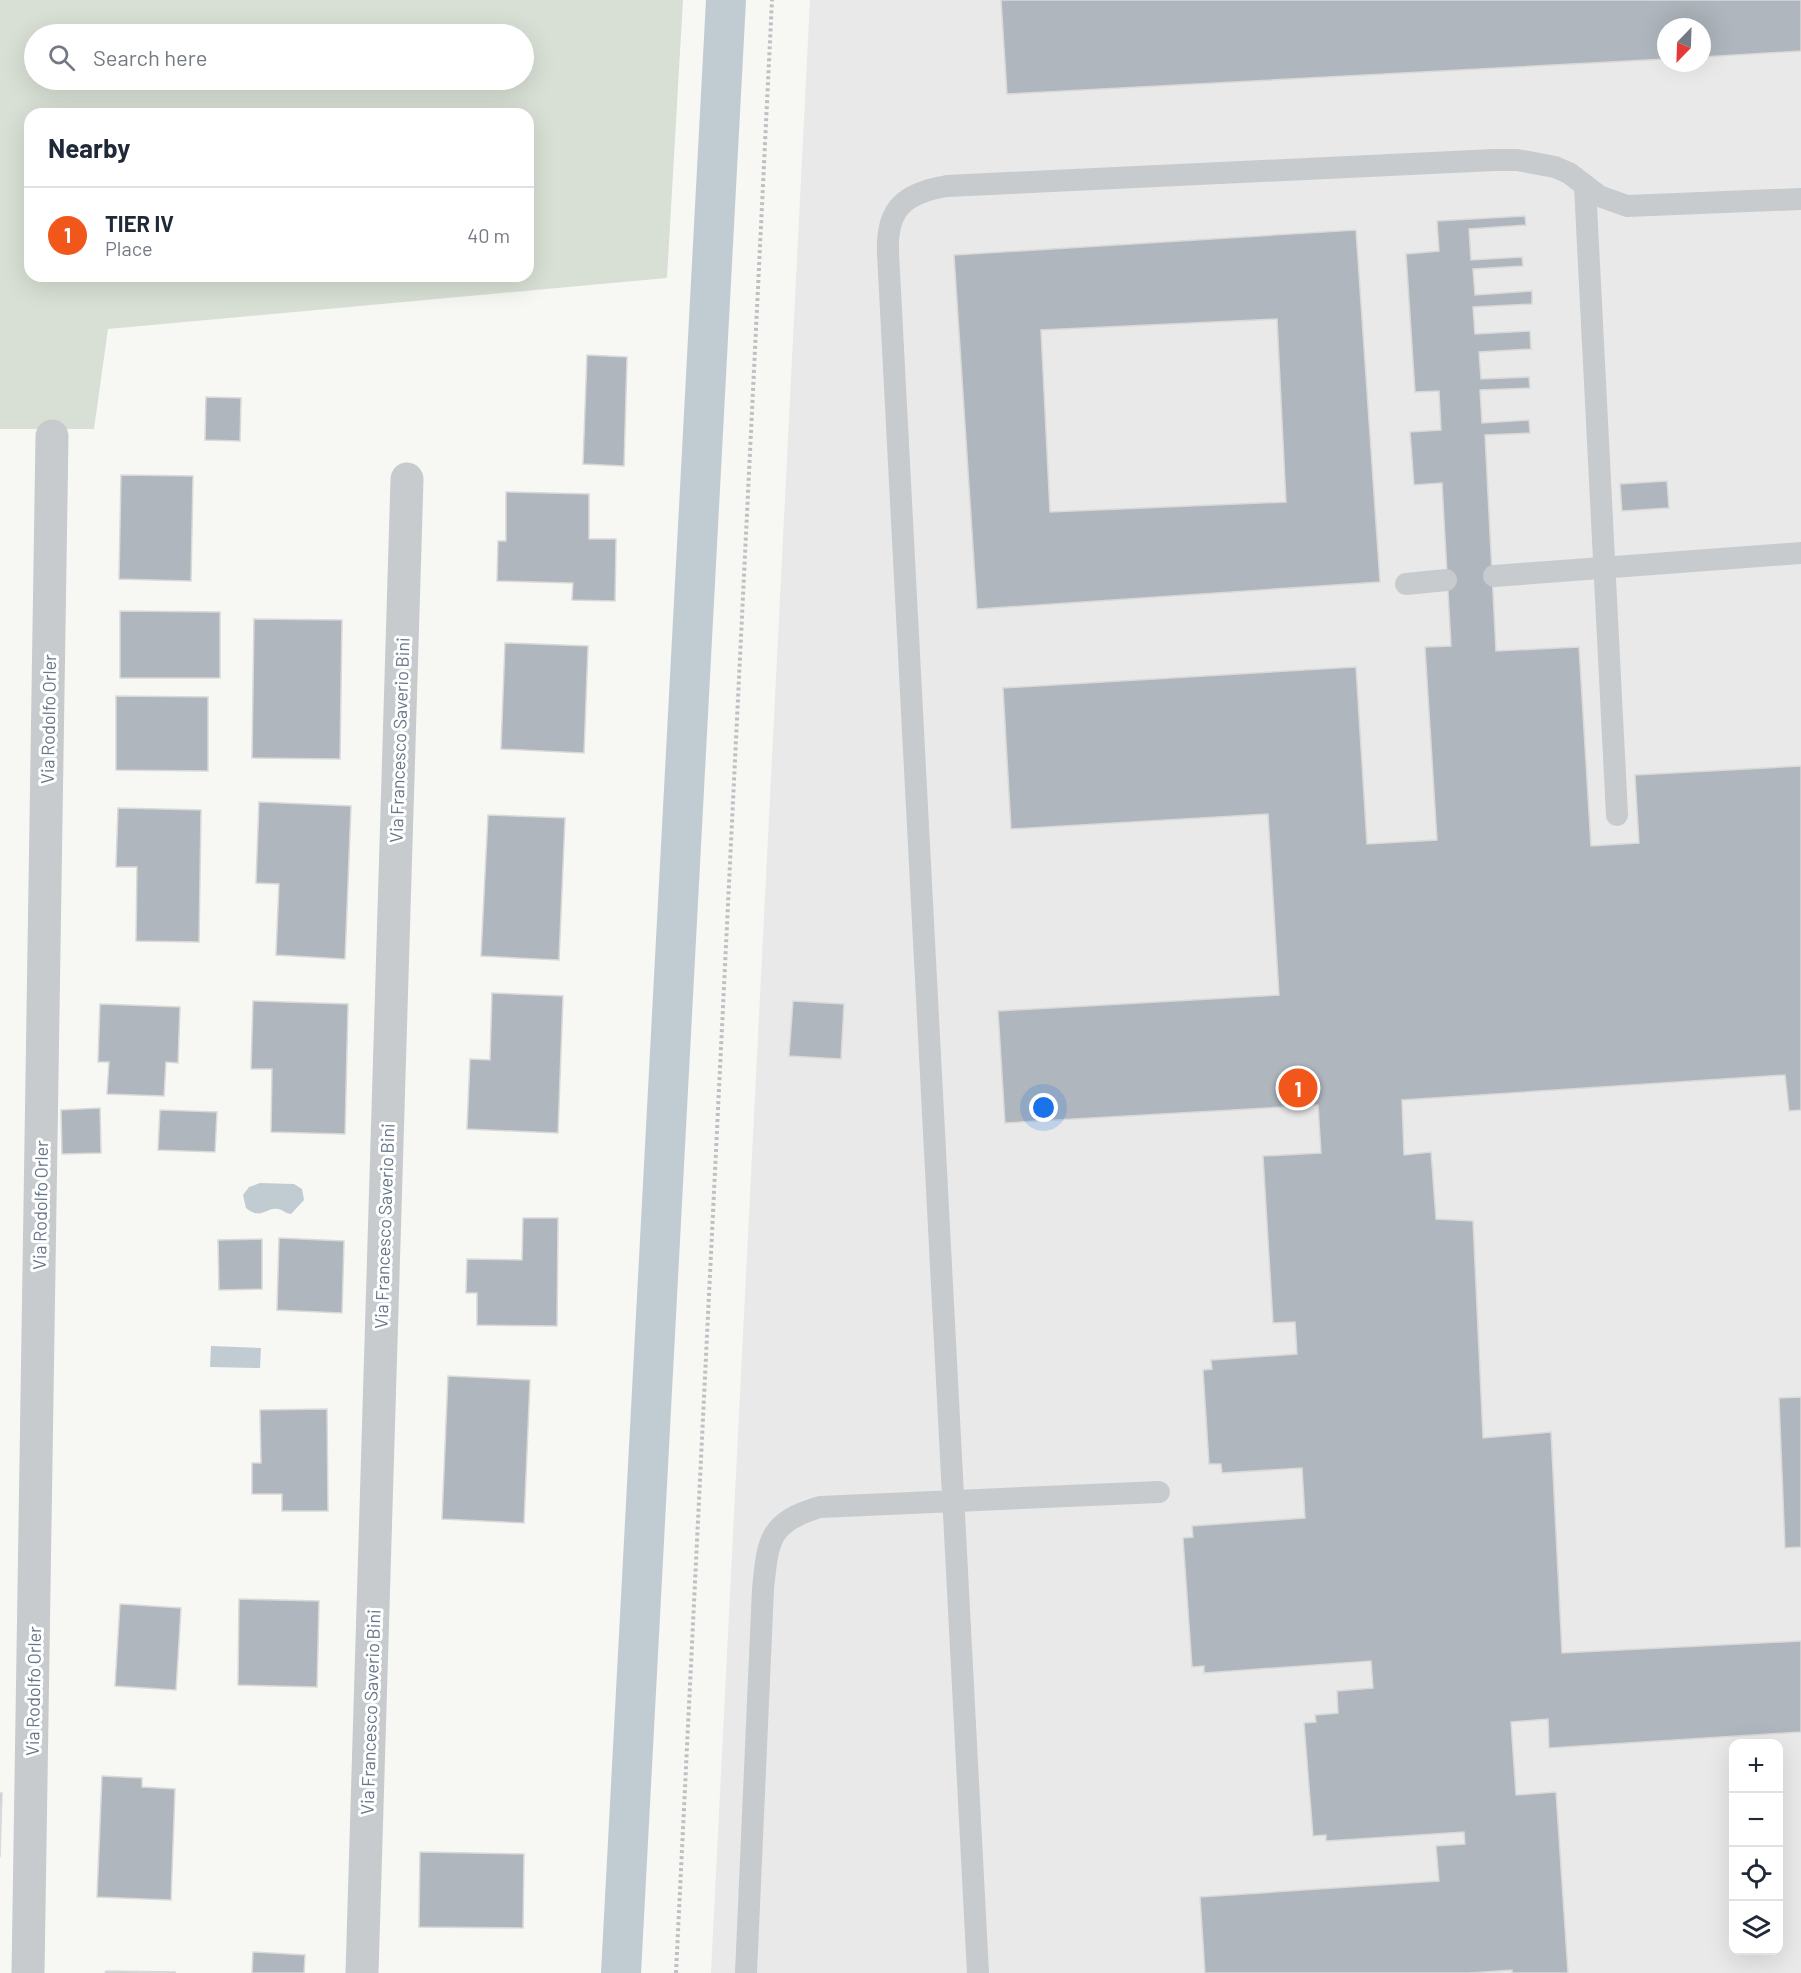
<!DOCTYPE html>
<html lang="en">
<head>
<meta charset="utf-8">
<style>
  body { margin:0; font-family:Barlow,sans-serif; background:#f6f6f7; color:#1f2937 }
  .controls { position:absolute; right:18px; bottom:18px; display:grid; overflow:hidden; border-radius:12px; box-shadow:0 6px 24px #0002 }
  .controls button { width:54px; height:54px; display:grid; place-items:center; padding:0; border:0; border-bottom:2px solid #e0e1e3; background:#fff; color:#1f2937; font:30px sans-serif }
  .compass { position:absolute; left:1657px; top:18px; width:54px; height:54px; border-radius:50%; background:#fff; box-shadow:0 6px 24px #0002; rotate:203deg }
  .you { position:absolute; left:1044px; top:1108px; width:21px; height:21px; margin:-15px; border:4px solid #fff; border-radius:50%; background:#1a73e8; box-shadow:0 0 0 9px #1a73e833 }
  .badge { display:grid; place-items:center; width:39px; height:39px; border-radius:50%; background:#f1561b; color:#fff; font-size:20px; font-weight:700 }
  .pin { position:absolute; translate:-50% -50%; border:3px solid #fff; box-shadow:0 2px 6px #0006 }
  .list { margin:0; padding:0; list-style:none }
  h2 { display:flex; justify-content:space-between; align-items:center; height:78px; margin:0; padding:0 24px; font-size:26px }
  h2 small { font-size:20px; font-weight:400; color:#747a83 }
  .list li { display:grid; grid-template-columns:39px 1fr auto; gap:18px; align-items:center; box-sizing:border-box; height:96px; padding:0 24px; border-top:2px solid #e0e1e3 }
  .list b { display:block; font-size:22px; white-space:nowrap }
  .list p { margin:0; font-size:20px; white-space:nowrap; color:#747a83 }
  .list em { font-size:20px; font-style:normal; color:#747a83 }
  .icon { flex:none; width:33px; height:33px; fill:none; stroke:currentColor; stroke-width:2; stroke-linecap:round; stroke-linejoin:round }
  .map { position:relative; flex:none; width:1801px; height:1973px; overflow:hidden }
  .search { position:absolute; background:#fff; box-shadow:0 6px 24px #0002; left:24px; top:24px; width:510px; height:66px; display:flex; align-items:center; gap:15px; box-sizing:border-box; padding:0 21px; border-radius:33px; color:#747a83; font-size:22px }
  .panel { position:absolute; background:#fff; box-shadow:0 6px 24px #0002; left:24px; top:108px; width:510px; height:174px; border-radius:18px }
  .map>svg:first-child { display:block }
</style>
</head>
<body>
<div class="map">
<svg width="1801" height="1973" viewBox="0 0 1801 1973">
  <rect width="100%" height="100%" fill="#f7f8f4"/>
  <path fill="#e8e9e8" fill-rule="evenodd" d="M 810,0 L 1801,0 L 1801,1973 L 711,1973 ZM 1666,27 L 1702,27 L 1702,63 L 1666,63 ZM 1734,1744 L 1778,1744 L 1778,1950 L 1734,1950 Z"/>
  <path fill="#d8e0d5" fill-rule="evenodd" d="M 0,0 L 683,0 L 667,278 L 108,329 L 94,429 L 0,429 ZM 34,34 L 524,34 L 524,80 L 34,80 ZM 30,114 L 528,114 L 528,276 L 30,276 Z"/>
  <path fill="#c1ccd2" d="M 260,1183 L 294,1184 L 302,1189 L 304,1200 L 291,1214 C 286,1214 284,1210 278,1209 C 265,1207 262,1221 246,1208 L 243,1195 L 249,1187 Z
    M 211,1346 L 261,1348 L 260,1368 L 210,1367 Z"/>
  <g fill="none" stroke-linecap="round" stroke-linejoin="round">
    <path stroke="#c1ccd2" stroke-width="40" d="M 621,1973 L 726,0"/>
  </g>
  <path fill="#afb6bd" stroke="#d9d9d7" stroke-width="1.5" fill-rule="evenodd" d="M 1001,0 L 1801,0 L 1801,51 L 1702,57 L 1702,27 L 1666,27 L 1666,59 L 1007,94 Z
    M 1525,216 L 1526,225 L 1469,229 L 1471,260 L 1522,257 L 1523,266 L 1473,269 L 1475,295 L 1532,291 L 1532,304 L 1473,307 L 1475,334 L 1530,331 L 1531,349 L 1479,352 L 1481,379 L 1529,377 L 1530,388 L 1480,390 L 1482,423 L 1529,420 L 1530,433 L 1485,435 L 1496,651 L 1579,647 L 1591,846 L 1639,843 L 1635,775 L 1801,766 L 1801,1110 L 1789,1111 L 1785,1075 L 1402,1100 L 1404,1155 L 1431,1152 L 1436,1219 L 1473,1221 L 1483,1438 L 1551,1432 L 1562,1653 L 1801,1641 L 1801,1732 L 1549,1748 L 1548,1719 L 1511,1722 L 1516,1795 L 1556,1792 L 1568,1973 L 1512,1973 L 1512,1970 L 1469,1973 L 1205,1973 L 1200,1897 L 1439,1881 L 1436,1846 L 1465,1844 L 1464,1832 L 1326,1841 L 1326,1835 L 1313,1836 L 1304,1723 L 1316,1722 L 1315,1715 L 1338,1713 L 1337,1691 L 1373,1688 L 1371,1661 L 1204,1673 L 1204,1666 L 1192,1667 L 1183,1538 L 1193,1537 L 1192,1526 L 1305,1518 L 1302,1468 L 1222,1473 L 1221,1464 L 1209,1464 L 1203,1370 L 1212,1369 L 1211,1360 L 1297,1354 L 1295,1322 L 1273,1323 L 1263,1156 L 1321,1153 L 1318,1105 L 1005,1123 L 998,1011 L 1279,995 L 1268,814 L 1011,829 L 1003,688 L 1356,667 L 1367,844 L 1437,840 L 1425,647 L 1451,646 L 1442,483 L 1414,485 L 1410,432 L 1441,430 L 1439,391 L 1415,392 L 1406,254 L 1439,251 L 1437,221 Z
    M 1356,230 L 1380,582 L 977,609 L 954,255 ZM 1277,319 L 1286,502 L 1050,512 L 1041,330 Z
    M 587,355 L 627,357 L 624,466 L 583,464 Z
    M 206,397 L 241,398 L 240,441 L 205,440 Z
    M 121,475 L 193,476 L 191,581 L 119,579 Z
    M 1667,481 L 1669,508 L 1622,511 L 1620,484 Z
    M 506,492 L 589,494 L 589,539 L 616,539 L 615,601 L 572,600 L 573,583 L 497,581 L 498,541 L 506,541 Z
    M 120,611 L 220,612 L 220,678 L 120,678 Z
    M 254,619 L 342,620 L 340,759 L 252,758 Z
    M 505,643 L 588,646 L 584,753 L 501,749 Z
    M 116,696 L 208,697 L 208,771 L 116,770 Z
    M 259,802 L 351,806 L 345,959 L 276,955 L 279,884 L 256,883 Z
    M 118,808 L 201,810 L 199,942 L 136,941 L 137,867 L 116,867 Z
    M 488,815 L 565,818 L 559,960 L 481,956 Z
    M 492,993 L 563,996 L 558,1133 L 467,1129 L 470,1059 L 490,1060 Z
    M 253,1001 L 348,1004 L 345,1134 L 271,1132 L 272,1069 L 251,1069 Z
    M 793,1001 L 844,1004 L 841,1059 L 789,1056 Z
    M 100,1004 L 180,1007 L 178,1063 L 166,1062 L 164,1096 L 107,1094 L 109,1062 L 98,1062 Z
    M 100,1108 L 101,1153 L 62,1154 L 61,1110 Z
    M 160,1110 L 217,1112 L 215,1152 L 158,1150 Z
    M 523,1218 L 558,1218 L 557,1326 L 477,1325 L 477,1293 L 466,1293 L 467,1259 L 522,1260 Z
    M 279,1238 L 344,1241 L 342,1313 L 277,1310 Z
    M 262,1239 L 262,1289 L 219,1290 L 218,1240 Z
    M 448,1376 L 530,1380 L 524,1523 L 442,1519 Z
    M 1801,1397 L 1801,1547 L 1785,1548 L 1779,1398 Z
    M 327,1409 L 328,1511 L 282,1511 L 282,1494 L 252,1494 L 252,1463 L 261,1463 L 260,1410 Z
    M 239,1599 L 319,1601 L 317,1687 L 238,1685 Z
    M 120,1604 L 181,1608 L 176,1690 L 115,1686 Z
    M 102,1776 L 142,1778 L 142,1787 L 175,1789 L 171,1900 L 97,1897 Z
    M 0,1793 L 2,1793 L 0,1857 Z
    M 420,1852 L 524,1854 L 523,1928 L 419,1927 Z
    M 253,1952 L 305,1955 L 304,1973 L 252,1973 Z
    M 106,1971 L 175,1972 L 175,1973 L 105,1973 Z"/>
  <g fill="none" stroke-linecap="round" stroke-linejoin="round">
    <path stroke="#bec1c3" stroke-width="4" stroke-dasharray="3 3" stroke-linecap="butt" d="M 676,1973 L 772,0"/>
    <path stroke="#c7cbce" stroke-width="22" d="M 1585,186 L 1617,815
      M 1494,576 L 1801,553
      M 1406,584 L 1446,580
      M 746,1973 L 763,1589 C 768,1541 768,1522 820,1507 L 1159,1492
      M 978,1973 L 888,253 C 886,208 905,193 947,186 L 1494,160 L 1517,160 L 1555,167 L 1569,173 L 1599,196 L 1627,206 L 1801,199"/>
    <path stroke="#c7cbce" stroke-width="33" d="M 28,1973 L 52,436
      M 362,1973 L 407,479"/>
  </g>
  <g text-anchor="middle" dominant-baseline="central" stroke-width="6" stroke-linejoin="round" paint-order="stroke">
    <g font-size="18" fill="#647688" stroke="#fff">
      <text transform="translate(48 719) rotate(-89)">Via Rodolfo Orler</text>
      <text transform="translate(399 740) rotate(-88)">Via Francesco Saverio Bini</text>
      <text transform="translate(40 1205) rotate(-89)">Via Rodolfo Orler</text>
      <text transform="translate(384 1226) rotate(-88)">Via Francesco Saverio Bini</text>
      <text transform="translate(33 1691) rotate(-89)">Via Rodolfo Orler</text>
      <text transform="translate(370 1712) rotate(-88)">Via Francesco Saverio Bini</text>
    </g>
  </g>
</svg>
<div class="controls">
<button>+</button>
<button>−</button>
<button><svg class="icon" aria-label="locate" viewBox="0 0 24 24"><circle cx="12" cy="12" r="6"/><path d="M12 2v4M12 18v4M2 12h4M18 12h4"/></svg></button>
<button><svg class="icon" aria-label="layers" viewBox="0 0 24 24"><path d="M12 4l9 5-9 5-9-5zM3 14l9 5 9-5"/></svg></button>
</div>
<svg class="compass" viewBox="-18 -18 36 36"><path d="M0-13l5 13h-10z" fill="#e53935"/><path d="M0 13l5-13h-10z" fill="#747a83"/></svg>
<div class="you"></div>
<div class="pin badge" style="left:1298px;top:1088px">1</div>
<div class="search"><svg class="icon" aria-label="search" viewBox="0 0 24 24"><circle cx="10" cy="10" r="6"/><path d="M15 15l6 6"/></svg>Search here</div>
<section class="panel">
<h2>Nearby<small></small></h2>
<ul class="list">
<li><span class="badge">1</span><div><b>TIER IV</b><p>Place</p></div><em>40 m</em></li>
</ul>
</section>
</div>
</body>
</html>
